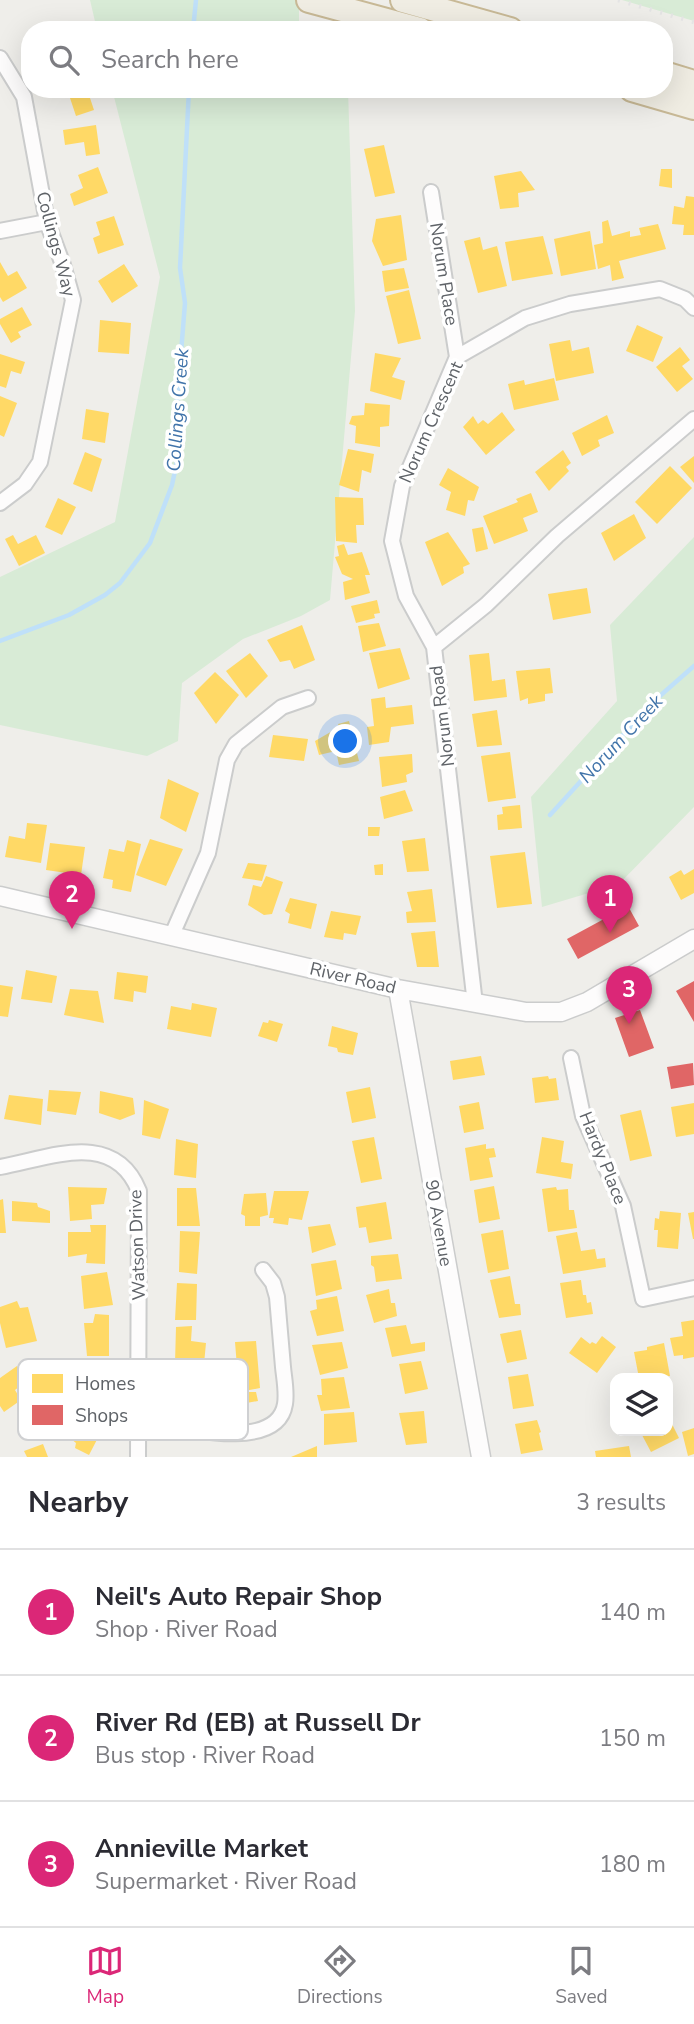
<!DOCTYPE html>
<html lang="en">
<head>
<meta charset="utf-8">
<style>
  body { margin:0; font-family:"Nunito Sans",sans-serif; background:#f2f2f3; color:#2b2b33 }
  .controls { position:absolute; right:21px; bottom:21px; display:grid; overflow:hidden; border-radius:14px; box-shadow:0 7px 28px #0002 }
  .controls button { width:63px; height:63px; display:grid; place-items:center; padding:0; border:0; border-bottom:2px solid #e1e1e2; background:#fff; color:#2b2b33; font:35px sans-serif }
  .you { position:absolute; left:346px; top:742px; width:24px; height:24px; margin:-18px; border:5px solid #fff; border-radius:50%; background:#1a73e8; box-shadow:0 0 0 10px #1a73e833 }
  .badge { display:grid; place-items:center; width:46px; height:46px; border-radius:50%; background:#db2777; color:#fff; font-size:23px; font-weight:700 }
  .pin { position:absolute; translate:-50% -58px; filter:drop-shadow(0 2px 4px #0008) }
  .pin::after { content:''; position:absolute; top:37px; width:24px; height:21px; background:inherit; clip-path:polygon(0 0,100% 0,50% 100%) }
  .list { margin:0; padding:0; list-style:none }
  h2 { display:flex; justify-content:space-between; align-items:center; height:91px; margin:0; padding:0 28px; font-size:30px }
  h2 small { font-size:23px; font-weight:400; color:#7c7c81 }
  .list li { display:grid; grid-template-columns:46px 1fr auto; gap:21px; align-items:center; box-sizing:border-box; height:126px; padding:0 28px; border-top:2px solid #e1e1e2 }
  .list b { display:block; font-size:26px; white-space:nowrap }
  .list p { margin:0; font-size:23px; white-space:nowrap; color:#7c7c81 }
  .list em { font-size:23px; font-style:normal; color:#7c7c81 }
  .icon { flex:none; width:38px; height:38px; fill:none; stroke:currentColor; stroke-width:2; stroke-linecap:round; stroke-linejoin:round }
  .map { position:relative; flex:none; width:694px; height:1457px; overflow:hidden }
  .search { position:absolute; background:#fff; box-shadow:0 7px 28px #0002; left:21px; right:21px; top:21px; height:77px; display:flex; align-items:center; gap:18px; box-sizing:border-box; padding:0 24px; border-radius:28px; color:#7c7c81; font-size:26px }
  .sheet { height:469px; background:#fff }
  nav { display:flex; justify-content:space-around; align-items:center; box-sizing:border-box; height:98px; border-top:2px solid #e1e1e2; background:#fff; font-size:19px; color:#7c7c81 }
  nav a { display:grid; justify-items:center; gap:4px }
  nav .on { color:#db2777 }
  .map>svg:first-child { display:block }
</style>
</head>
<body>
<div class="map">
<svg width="694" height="1457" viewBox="0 0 694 1457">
  <rect width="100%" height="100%" fill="#efeeea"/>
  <path fill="#d8ebd6" d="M 90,0 L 299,0 L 299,30 L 97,30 Z
    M 622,0 L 694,0 L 694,21 Z
    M 112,89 L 348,89 L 355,311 L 330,600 L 301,616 L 243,639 L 182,683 L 178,741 L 147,756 L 0,725 L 0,577 L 115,522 L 160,277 Z
    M 694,537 L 694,807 L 619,884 L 542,907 L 531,797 L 617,701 L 610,625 Z"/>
  <path fill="#ffd966" d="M 67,89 L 87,89 L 94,110 L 76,116 Z
    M 96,125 L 100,154 L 86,156 L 84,142 L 65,145 L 63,130 Z
    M 384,145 L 395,193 L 375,197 L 364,149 Z
    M 98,167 L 108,193 L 74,206 L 70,194 L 83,188 L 78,175 Z
    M 661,169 L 672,169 L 672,188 L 659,186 Z
    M 521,171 L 535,190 L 518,193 L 519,207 L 500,209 L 494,176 Z
    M 686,196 L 694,197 L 694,235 L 683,235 L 684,225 L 672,224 L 674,206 L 684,208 Z
    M 401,215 L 407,260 L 383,266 L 372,241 L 376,219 Z
    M 114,216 L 124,245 L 98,254 L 93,238 L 100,235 L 96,222 Z
    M 608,220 L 612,236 L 630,231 L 630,237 L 641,235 L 639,228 L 658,224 L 666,249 L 619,261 L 624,278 L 612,281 L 610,265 L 598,269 L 594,245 L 603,243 L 602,222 Z
    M 590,231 L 596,269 L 561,276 L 554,239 Z
    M 543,236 L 553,274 L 512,281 L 505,242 Z
    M 480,237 L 483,250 L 497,246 L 507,286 L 478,293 L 464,241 Z
    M 0,262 L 8,276 L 17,271 L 27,288 L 3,302 L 0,297 Z
    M 124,264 L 138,286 L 112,303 L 98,281 Z
    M 404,268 L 409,288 L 385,292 L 382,271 Z
    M 409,290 L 421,339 L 398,344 L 386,296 Z
    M 22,307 L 32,325 L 18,332 L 21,337 L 11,343 L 0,324 L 0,319 Z
    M 100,320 L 131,323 L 129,354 L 98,352 Z
    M 637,325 L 663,337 L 653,362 L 626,351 Z
    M 570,340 L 572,351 L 589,347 L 594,373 L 556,381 L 549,344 Z
    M 680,347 L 690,360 L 682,366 L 693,379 L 677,392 L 656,367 Z
    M 375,353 L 401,358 L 392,377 L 405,381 L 401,400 L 370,391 Z
    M 0,354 L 25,362 L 21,374 L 11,371 L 6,388 L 0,386 Z
    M 554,378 L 559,400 L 514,410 L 508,384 L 524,380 L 525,385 Z
    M 0,396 L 17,403 L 4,437 L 0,435 Z
    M 365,403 L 390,405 L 389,426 L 380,427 L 380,447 L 355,443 L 356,426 L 349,424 L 352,416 L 364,415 Z
    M 86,409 L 109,413 L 105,443 L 82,439 Z
    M 502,412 L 515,430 L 486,455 L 463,427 L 473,416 L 478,424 L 483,420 L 488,424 Z
    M 607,415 L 614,433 L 598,440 L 600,446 L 582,456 L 572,433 Z
    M 348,449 L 374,454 L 371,473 L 362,470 L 359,492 L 339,485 Z
    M 563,450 L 571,463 L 566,467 L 569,471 L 549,491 L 535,472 Z
    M 85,452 L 102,459 L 92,492 L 73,484 Z
    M 694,456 L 694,483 L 680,467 Z
    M 670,466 L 692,488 L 657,524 L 635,502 Z
    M 448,468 L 479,487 L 474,501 L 468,500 L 465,516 L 446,510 L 451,492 L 439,485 Z
    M 531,493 L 538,512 L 523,518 L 528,531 L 494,544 L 483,516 L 518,502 L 516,499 Z
    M 335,497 L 363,498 L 364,525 L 356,525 L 357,543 L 336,541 Z
    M 58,498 L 76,507 L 62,535 L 45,527 Z
    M 634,514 L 646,538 L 614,561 L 601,533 Z
    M 483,527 L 488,549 L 476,552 L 472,529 Z
    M 448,532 L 470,564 L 463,567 L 464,573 L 442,586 L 425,542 Z
    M 13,535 L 18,544 L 36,535 L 45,553 L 19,566 L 5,539 Z
    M 344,544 L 348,555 L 362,552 L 370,575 L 365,575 L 370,593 L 345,600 L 343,582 L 353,579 L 342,574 L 335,557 L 339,556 L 337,546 Z
    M 587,588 L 591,613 L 553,620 L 548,594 Z
    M 377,600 L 380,613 L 374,614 L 375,618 L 356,623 L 351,606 Z
    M 379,623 L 386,646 L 363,652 L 358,626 Z
    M 302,625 L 315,660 L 294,669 L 290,660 L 280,662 L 267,640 Z
    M 400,648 L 410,679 L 378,689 L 369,653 Z
    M 250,653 L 268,676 L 246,698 L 226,671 Z
    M 489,653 L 492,681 L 505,679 L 507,697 L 474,701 L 469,655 Z
    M 550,668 L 553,693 L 545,694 L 545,701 L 528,704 L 528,698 L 520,701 L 516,671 Z
    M 215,672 L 239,695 L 216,724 L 194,693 Z
    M 385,697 L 386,708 L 412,705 L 414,724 L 391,727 L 389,742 L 369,745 L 367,727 L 374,726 L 371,699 Z
    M 497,710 L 502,745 L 477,747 L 472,714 Z
    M 349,721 L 359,761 L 339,765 L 336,751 L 319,755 L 315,741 L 334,730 L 340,730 L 338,724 Z
    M 273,735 L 308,739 L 304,761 L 269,757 Z
    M 510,752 L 516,798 L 488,802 L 481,756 Z
    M 412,754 L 413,772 L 406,775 L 407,782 L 382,787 L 379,757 Z
    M 168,779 L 199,793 L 186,832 L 160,818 Z
    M 405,790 L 413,811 L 384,819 L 380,797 Z
    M 520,805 L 522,828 L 498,830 L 497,815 L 503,814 L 502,807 Z
    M 27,823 L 47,825 L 41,863 L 5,857 L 9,836 L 25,839 Z
    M 368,827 L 380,827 L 379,836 L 368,836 Z
    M 425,838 L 429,871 L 407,872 L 402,841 Z
    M 150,839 L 183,849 L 166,886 L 136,875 Z
    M 127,840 L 141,844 L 131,892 L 112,888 L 113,880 L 103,878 L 109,849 L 124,852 Z
    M 50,843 L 85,847 L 81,875 L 46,870 Z
    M 525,852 L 532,904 L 497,908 L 490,856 Z
    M 248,863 L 267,865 L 262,881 L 242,878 Z
    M 383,864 L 383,875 L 375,875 L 374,865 Z
    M 694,869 L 694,893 L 681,900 L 669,877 L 681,870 L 684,875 Z
    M 266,876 L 283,882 L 272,914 L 264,915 L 248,905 L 253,885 L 261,887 Z
    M 432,889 L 436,922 L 407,923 L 406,912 L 412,911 L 407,892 Z
    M 290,898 L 317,904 L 311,929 L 288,923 L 290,914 L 285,911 Z
    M 331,911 L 361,916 L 356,935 L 344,933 L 343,940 L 324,937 Z
    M 435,931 L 439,967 L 417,967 L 411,933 Z
    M 26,970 L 57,976 L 52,1003 L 21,999 Z
    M 117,972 L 148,976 L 146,993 L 134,991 L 133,1002 L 114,999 Z
    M 0,985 L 13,987 L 8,1017 L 0,1016 Z
    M 70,989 L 98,991 L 104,1023 L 64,1015 Z
    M 192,1003 L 217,1008 L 211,1037 L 167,1029 L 171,1006 L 191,1010 Z
    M 269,1020 L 283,1024 L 277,1042 L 258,1036 L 263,1022 L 268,1023 Z
    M 332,1026 L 358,1033 L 353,1055 L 338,1052 L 337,1048 L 328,1046 Z
    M 481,1056 L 485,1075 L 453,1080 L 450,1061 Z
    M 548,1076 L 549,1079 L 556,1078 L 559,1100 L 535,1103 L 532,1078 Z
    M 370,1087 L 376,1118 L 352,1123 L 346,1092 Z
    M 49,1090 L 81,1092 L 76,1115 L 47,1111 Z
    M 100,1091 L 133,1098 L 135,1114 L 120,1120 L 99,1113 Z
    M 9,1095 L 43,1099 L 41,1125 L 4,1119 Z
    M 144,1100 L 169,1109 L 160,1139 L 142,1135 Z
    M 479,1102 L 484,1129 L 464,1133 L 459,1106 Z
    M 694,1103 L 694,1134 L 676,1137 L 671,1107 Z
    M 641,1110 L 652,1156 L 630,1161 L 620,1115 Z
    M 374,1137 L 382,1179 L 361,1183 L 352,1141 Z
    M 542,1137 L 564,1141 L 561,1162 L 573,1164 L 571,1179 L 536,1173 Z
    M 176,1139 L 198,1144 L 196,1178 L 174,1175 Z
    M 486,1144 L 486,1149 L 494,1148 L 496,1157 L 489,1158 L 493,1177 L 470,1181 L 465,1148 Z
    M 494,1186 L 500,1219 L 479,1223 L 474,1190 Z
    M 68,1187 L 107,1188 L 104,1204 L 91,1205 L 92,1219 L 70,1221 Z
    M 556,1187 L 557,1190 L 568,1189 L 569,1210 L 574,1210 L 577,1228 L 548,1232 L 542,1189 Z
    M 177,1188 L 196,1188 L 200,1226 L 177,1226 Z
    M 274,1191 L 309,1191 L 302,1220 L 289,1218 L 288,1225 L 273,1223 L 274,1218 L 269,1218 Z
    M 266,1193 L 268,1215 L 260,1217 L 260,1226 L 245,1226 L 245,1216 L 241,1214 L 244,1194 Z
    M 3,1199 L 6,1233 L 0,1233 L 0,1200 Z
    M 12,1201 L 37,1203 L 38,1207 L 50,1211 L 50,1223 L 12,1221 Z
    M 386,1202 L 392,1239 L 369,1243 L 366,1227 L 359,1228 L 356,1207 Z
    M 660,1211 L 681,1213 L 678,1249 L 657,1247 L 658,1230 L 654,1230 L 655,1218 L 659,1219 Z
    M 694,1212 L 694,1239 L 693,1239 L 688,1213 Z
    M 330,1224 L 336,1245 L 312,1253 L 308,1227 Z
    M 90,1225 L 106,1225 L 105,1264 L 86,1263 L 87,1254 L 68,1257 L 68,1232 L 91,1232 Z
    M 503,1230 L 509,1269 L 488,1273 L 481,1234 Z
    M 180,1231 L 200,1232 L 197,1274 L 179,1272 Z
    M 577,1232 L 581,1251 L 595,1249 L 597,1259 L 605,1258 L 606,1267 L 563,1274 L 556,1236 Z
    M 398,1254 L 402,1279 L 376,1282 L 374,1267 L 371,1265 L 371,1256 Z
    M 336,1260 L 342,1289 L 316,1296 L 311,1264 Z
    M 107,1272 L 113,1305 L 84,1309 L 81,1276 Z
    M 510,1276 L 515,1304 L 520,1304 L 521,1315 L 499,1318 L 490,1280 Z
    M 581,1280 L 583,1295 L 586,1295 L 587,1303 L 591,1302 L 593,1314 L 566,1318 L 560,1283 Z
    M 177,1283 L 197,1284 L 196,1320 L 175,1320 Z
    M 389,1289 L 391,1303 L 395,1303 L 397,1316 L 374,1323 L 366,1295 Z
    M 337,1296 L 344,1331 L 317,1336 L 310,1311 L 317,1309 L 316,1300 Z
    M 17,1301 L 20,1308 L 28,1307 L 37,1341 L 6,1348 L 0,1323 L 0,1307 Z
    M 95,1314 L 109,1315 L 109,1356 L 87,1356 L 84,1323 L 93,1323 Z
    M 694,1320 L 694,1357 L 683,1359 L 683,1355 L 674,1356 L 670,1338 L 683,1336 L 681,1322 Z
    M 406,1325 L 411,1344 L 425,1342 L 425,1351 L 392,1357 L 385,1328 Z
    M 192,1326 L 191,1341 L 206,1343 L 204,1364 L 175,1363 L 176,1327 Z
    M 521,1330 L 527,1359 L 507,1363 L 500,1334 Z
    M 602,1336 L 616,1347 L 597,1373 L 569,1353 L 581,1337 L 590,1344 L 592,1342 L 596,1344 Z
    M 256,1341 L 260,1388 L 239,1392 L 235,1342 Z
    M 342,1342 L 348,1368 L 320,1375 L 312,1345 Z
    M 664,1343 L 670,1376 L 639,1378 L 634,1352 L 647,1350 L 647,1347 Z
    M 421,1361 L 428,1389 L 405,1394 L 399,1364 Z
    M 17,1366 L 28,1380 L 15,1390 L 21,1400 L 4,1412 L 0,1406 L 0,1378 Z
    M 528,1374 L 534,1406 L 513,1409 L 508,1377 Z
    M 344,1377 L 350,1408 L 321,1411 L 317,1395 L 322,1395 L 321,1379 Z
    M 240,1392 L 256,1392 L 258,1401 L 241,1404 Z
    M 424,1411 L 427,1443 L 406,1445 L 399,1413 Z
    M 354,1412 L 357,1442 L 324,1445 L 324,1414 Z
    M 82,1420 L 102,1430 L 89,1455 L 75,1448 L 76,1443 L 70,1438 L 74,1433 L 70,1431 Z
    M 537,1420 L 541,1432 L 539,1433 L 543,1450 L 521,1454 L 515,1424 Z
    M 670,1420 L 679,1438 L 651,1452 L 642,1435 L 650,1431 L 668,1431 Z
    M 694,1428 L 694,1454 L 688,1456 L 682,1432 Z
    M 43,1444 L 48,1457 L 27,1457 L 24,1451 Z
    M 317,1446 L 317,1457 L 291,1457 Z
    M 629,1446 L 631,1457 L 596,1457 L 595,1451 Z"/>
  <path fill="#e06666" d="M 628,906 L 639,926 L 578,959 L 567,939 Z
    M 694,981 L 694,1022 L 676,991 Z
    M 640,1010 L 654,1048 L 629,1057 L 615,1018 Z
    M 693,1063 L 694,1085 L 671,1089 L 667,1067 Z"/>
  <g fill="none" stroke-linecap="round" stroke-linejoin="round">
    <path stroke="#bfe0f9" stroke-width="4.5" d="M 193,30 L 196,0
      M 0,641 L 69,615 L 105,595 L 120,583 L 150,543 L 172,485 L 179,452 L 177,403 L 185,303 L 180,268 L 189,89
      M 550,815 L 653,702 L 694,666"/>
    <defs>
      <path id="minor" d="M 0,58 L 24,97 L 47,222 L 63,265 L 73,300 L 40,462 L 25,484 L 0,503
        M 431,192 L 457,357
        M 0,231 L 47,222
        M 434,647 L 486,605 L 557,536 L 694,419
        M 171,937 L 208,853 L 227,760 L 236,744 L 282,707 L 308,698
        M 475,1004 L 434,647 L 406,596 L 392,541 L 402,486 L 457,357 L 525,318 L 570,304 L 660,289 L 685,299 L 694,308
        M 571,1058 L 583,1116 L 623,1206 L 643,1299 L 694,1288
        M 0,1167 C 50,1158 114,1129 139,1191 L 138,1457
        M 139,1420 C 173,1425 277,1455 285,1404 C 287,1392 284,1378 283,1367 C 281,1343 279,1320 277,1297 L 273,1283 L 263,1270"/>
      <path id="tertiary" d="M 0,896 L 398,989 L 526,1012 L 561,1012 L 587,1002 L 694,939
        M 398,989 L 481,1457"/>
      <path id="motorway" d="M 309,0 L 420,30
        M 403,0 L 510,30
        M 664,74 L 694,83
        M 632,89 L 694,107"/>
    </defs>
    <use href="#minor" stroke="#cbcccc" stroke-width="18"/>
    <use href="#tertiary" stroke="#cbcccc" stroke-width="21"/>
    <use href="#motorway" stroke="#c8b996" stroke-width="28"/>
    <use href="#minor" stroke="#fdfcfc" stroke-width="14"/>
    <use href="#tertiary" stroke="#fdfcfc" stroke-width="18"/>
    <use href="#motorway" stroke="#f0ede3" stroke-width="24"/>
    <path stroke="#e4e4e4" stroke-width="4.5" stroke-dasharray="2 9" stroke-linecap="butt" d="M 618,0 L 694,22"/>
  </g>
  <g text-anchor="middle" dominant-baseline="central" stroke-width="7" stroke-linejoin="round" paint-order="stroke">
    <g font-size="18" fill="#5f6368" stroke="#fff">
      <text transform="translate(56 244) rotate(75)">Collings Way</text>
      <text transform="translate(444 274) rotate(81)">Norum Place</text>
      <text transform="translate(431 422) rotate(-66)">Norum Crescent</text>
      <text transform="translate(442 716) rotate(-97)">Norum Road</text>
      <text transform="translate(353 978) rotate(13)">River Road</text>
      <text transform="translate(603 1158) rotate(68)">Hardy Place</text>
      <text transform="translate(439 1223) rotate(80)">90 Avenue</text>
      <text transform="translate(137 1245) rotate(-92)">Watson Drive</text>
    </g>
    <g font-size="19" font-style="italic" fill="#4174aa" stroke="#fff">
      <text transform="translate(178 410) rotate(-86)">Collings Creek</text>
      <text transform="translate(621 739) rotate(-47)">Norum Creek</text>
    </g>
  </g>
  <rect x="18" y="1359" width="230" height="81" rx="10" fill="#fff" stroke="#cfd0d2" stroke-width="2"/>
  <rect x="32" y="1374" width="31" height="19" fill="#ffd966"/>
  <rect x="32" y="1405" width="31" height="20" fill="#e06666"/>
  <g font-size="19" fill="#5f6368">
    <text x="75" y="1390">Homes</text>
    <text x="75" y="1422">Shops</text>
  </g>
</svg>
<div class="controls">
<button><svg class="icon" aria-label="layers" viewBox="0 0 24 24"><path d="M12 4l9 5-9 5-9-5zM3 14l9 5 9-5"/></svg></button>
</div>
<div class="you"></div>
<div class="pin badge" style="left:610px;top:933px">1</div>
<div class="pin badge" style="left:72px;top:929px">2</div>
<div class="pin badge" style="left:629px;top:1024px">3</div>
<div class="search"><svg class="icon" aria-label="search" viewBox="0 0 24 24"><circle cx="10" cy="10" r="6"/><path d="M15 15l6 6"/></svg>Search here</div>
</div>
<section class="sheet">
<h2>Nearby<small>3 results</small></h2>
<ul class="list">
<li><span class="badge">1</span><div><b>Neil's Auto Repair Shop</b><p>Shop · River Road</p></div><em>140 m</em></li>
<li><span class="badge">2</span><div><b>River Rd (EB) at Russell Dr</b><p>Bus stop · River Road</p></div><em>150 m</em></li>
<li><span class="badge">3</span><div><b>Annieville Market</b><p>Supermarket · River Road</p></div><em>180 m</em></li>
</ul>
</section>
<nav>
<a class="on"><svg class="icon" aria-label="map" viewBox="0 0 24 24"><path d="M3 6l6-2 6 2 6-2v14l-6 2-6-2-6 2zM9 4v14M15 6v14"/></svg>Map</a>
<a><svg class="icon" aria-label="directions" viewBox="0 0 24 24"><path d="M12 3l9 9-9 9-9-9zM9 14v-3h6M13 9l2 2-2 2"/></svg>Directions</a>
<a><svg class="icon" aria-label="saved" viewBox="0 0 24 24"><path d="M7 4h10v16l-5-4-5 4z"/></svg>Saved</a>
</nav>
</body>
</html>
